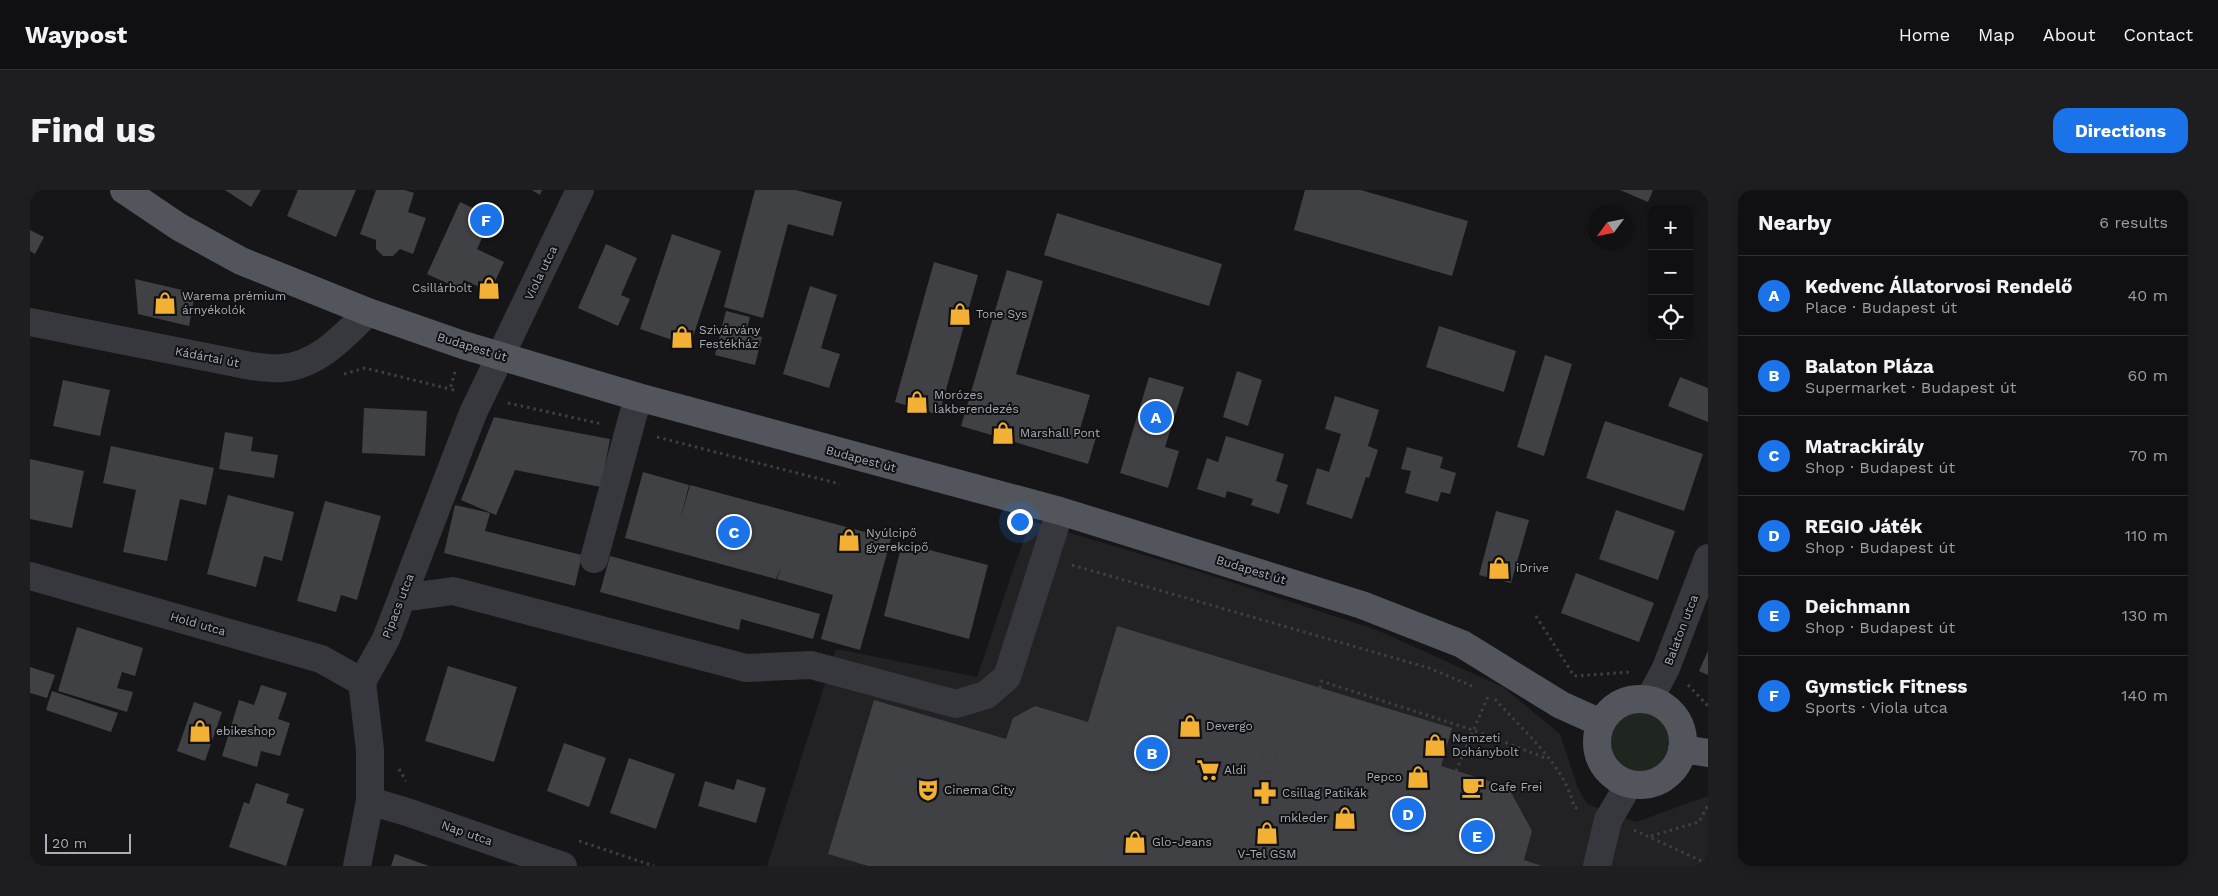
<!DOCTYPE html>
<html lang="en">
<head>
<meta charset="utf-8">
<style>
  body { margin:0; font-family:"Work Sans",sans-serif; background:#1e1e20; color:#f1f3f6 }
  .controls { position:absolute; right:15px; top:15px; display:grid; overflow:hidden; border-radius:10px; box-shadow:0 2px 8px #0003 }
  .controls button { width:45px; height:45px; display:grid; place-items:center; padding:0; border:0; border-bottom:1px solid #303032; background:#101012; color:#f1f3f6; font:25px sans-serif }
  .compass { position:absolute; left:1558px; top:15px; width:45px; height:45px; border-radius:50%; background:#101012; box-shadow:0 2px 8px #0003; rotate:237deg }
  .scale { position:absolute; left:15px; bottom:12px; width:86px; box-sizing:border-box; padding-left:5px; border:2px solid #a8adb8; border-top:0; font-size:14px; line-height:18px; white-space:nowrap; color:#a8adb8; -webkit-text-stroke:4px #111113; paint-order:stroke }
  .you { position:absolute; left:989px; top:331px; width:18px; height:18px; margin:-12px; border:4px solid #fff; border-radius:50%; background:#1a73e8; box-shadow:0 0 0 8px #1a73e833 }
  .badge { display:grid; place-items:center; width:32px; height:32px; border-radius:50%; background:#1a73e8; color:#fff; font-size:16px; font-weight:700 }
  .pin { position:absolute; translate:-50% -50%; border:2px solid #fff; box-shadow:0 1px 5px #0006 }
  .list { margin:0; padding:0; list-style:none }
  h2 { display:flex; justify-content:space-between; align-items:center; height:65px; margin:0; padding:0 20px; font-size:21px }
  h2 small { font-size:16px; font-weight:400; color:#9c9d9f }
  .list li { display:grid; grid-template-columns:32px 1fr auto; gap:15px; align-items:center; box-sizing:border-box; height:80px; padding:0 20px; border-top:1px solid #303032 }
  .list b { display:block; font-size:19px; white-space:nowrap }
  .list p { margin:0; font-size:16px; white-space:nowrap; color:#9c9d9f }
  .list em { font-size:16px; font-style:normal; color:#9c9d9f }
  .icon { flex:none; width:28px; height:28px; fill:none; stroke:currentColor; stroke-width:2; stroke-linecap:round; stroke-linejoin:round }
  .map { position:relative; flex:none; width:1678px; height:676px; overflow:hidden; border-radius:15px }
  header { display:flex; align-items:center; gap:30px; box-sizing:border-box; height:70px; padding:0 25px; background:#101012; border-bottom:1px solid #303032 }
  header strong { font-size:24px }
  nav { display:flex; gap:28px; margin-inline-start:auto; font-size:18px }
  .intro { display:flex; align-items:center; justify-content:space-between; box-sizing:border-box; height:120px; padding:0 30px }
  h1 { margin:0; font-size:35px }
  .button { padding:12px 22px; border-radius:15px; background:#1a73e8; color:#fff; font-size:18px; font-weight:700 }
  main { display:flex; gap:30px; padding:0 30px }
  aside { flex:1; background:#101012; border-radius:15px; box-shadow:0 2px 8px #0003 }
  .map>svg:first-child { display:block }
</style>
</head>
<body>
<header>
<strong>Waypost</strong>
<nav><a>Home</a><a>Map</a><a>About</a><a>Contact</a></nav>
</header>
<div class="intro"><h1>Find us</h1><a class="button">Directions</a></div>
<main>
<div class="map">
<svg width="1678" height="676" viewBox="0 0 1678 676">
  <rect width="100%" height="100%" fill="#161618"/>
  <path fill="#222225" d="M 1000,331 L 1164,380 L 1347,440 L 1473,497 L 1530,544 L 1548,598 L 1557,614 L 1606,632 L 1678,606 L 1678,676 L 737,676 L 806,459 L 947,487 Z"/>
  <path fill="#1e261f" d="M1567 552a43 43 0 1 1 86 0a43 43 0 1 1-86 0Z"/>
  <path fill="#404145" d="M 195,0 L 231,0 L 221,17 Z
    M 268,0 L 326,0 L 306,47 L 257,26 Z
    M 346,0 L 375,0 L 384,3 L 378,22 L 396,28 L 383,64 L 370,59 L 363,66 L 353,66 L 346,59 L 346,50 L 330,44 Z
    M 502,0 L 512,0 L 510,5 Z
    M 725,0 L 766,0 L 812,12 L 803,46 L 758,34 L 733,128 L 694,117 Z
    M 1275,0 L 1331,0 L 1438,31 L 1422,86 L 1264,40 Z
    M 1590,0 L 1623,0 L 1618,12 Z
    M 430,12 L 462,27 L 447,59 L 474,72 L 460,102 L 434,90 L 430,99 L 397,84 Z
    M 1027,23 L 1192,74 L 1179,116 L 1014,65 Z
    M 0,40 L 14,47 L 5,64 L 0,61 Z
    M 642,44 L 691,61 L 660,156 L 610,139 Z
    M 576,54 L 607,68 L 591,105 L 600,109 L 588,136 L 548,118 Z
    M 904,72 L 948,85 L 909,225 L 865,212 Z
    M 977,80 L 1013,91 L 986,184 L 1060,205 L 1050,239 L 1067,244 L 1058,274 L 931,236 Z
    M 105,89 L 165,103 L 159,136 L 108,124 Z
    M 780,96 L 807,105 L 791,158 L 810,164 L 799,198 L 753,184 Z
    M 696,121 L 720,127 L 716,143 L 732,147 L 725,175 L 685,165 Z
    M 1409,136 L 1486,161 L 1474,202 L 1396,177 Z
    M 1515,165 L 1542,174 L 1514,266 L 1487,257 Z
    M 1207,181 L 1232,190 L 1218,236 L 1193,227 Z
    M 1119,187 L 1154,197 L 1135,257 L 1149,261 L 1138,298 L 1090,283 Z
    M 1650,187 L 1678,198 L 1678,232 L 1638,216 Z
    M 33,190 L 80,200 L 70,246 L 23,236 Z
    M 1305,206 L 1349,220 L 1338,256 L 1348,260 L 1339,288 L 1336,287 L 1322,329 L 1276,314 L 1287,278 L 1299,282 L 1311,244 L 1295,239 Z
    M 334,218 L 397,221 L 395,266 L 332,263 Z
    M 464,227 L 580,249 L 571,297 L 485,280 L 466,325 L 431,310 Z
    M 1575,231 L 1673,264 L 1654,321 L 1556,288 Z
    M 195,242 L 223,247 L 221,261 L 248,265 L 244,288 L 189,279 Z
    M 1196,246 L 1254,264 L 1246,291 L 1258,295 L 1249,324 L 1221,315 L 1223,309 L 1197,301 L 1195,308 L 1167,299 L 1177,268 L 1188,272 Z
    M 81,256 L 184,278 L 176,315 L 150,309 L 137,371 L 93,362 L 106,300 L 73,293 Z
    M 1377,257 L 1413,267 L 1410,278 L 1426,283 L 1420,304 L 1411,302 L 1408,312 L 1375,303 L 1381,281 L 1371,279 Z
    M 0,269 L 54,281 L 42,338 L 0,329 Z
    M 613,282 L 659,295 L 650,331 L 660,295 L 861,349 L 830,460 L 791,449 L 803,405 L 747,389 L 751,377 L 746,389 L 595,348 Z
    M 198,305 L 264,322 L 252,371 L 234,366 L 226,397 L 177,384 Z
    M 295,311 L 351,326 L 327,410 L 311,405 L 306,422 L 267,411 Z
    M 425,315 L 460,323 L 455,341 L 552,365 L 545,396 L 414,363 Z
    M 1586,320 L 1645,341 L 1628,390 L 1569,369 Z
    M 1466,321 L 1499,330 L 1481,393 L 1449,385 Z
    M 872,353 L 958,375 L 939,449 L 854,426 Z
    M 580,366 L 790,424 L 783,449 L 711,429 L 709,440 L 570,402 Z
    M 1546,383 L 1624,413 L 1609,452 L 1531,423 Z
    M 1087,436 L 1422,538 L 1411,576 L 1478,597 L 1502,641 L 1494,670 L 1512,676 L 838,676 L 798,664 L 844,510 L 976,549 L 983,528 L 1005,516 L 1058,532 Z
    M 47,437 L 113,458 L 105,486 L 92,482 L 87,498 L 103,502 L 97,522 L 28,501 Z
    M 1678,461 L 1678,485 L 1669,481 Z
    M 418,476 L 487,497 L 464,572 L 395,551 Z
    M 0,477 L 25,485 L 17,508 L 0,503 Z
    M 231,495 L 257,503 L 248,529 L 260,533 L 250,566 L 231,561 L 227,577 L 192,566 L 209,510 L 224,515 Z
    M 22,501 L 88,523 L 81,542 L 16,520 Z
    M 164,512 L 192,522 L 175,571 L 147,561 Z
    M 534,553 L 576,568 L 559,617 L 517,601 Z
    M 599,568 L 645,584 L 626,639 L 580,623 Z
    M 707,589 L 736,598 L 726,633 L 668,616 L 675,591 L 704,600 Z
    M 226,593 L 259,604 L 256,613 L 274,619 L 256,676 L 199,657 L 214,612 L 219,614 Z
    M 365,664 L 399,676 L 361,676 Z"/>
  <g fill="none" stroke-linecap="round" stroke-linejoin="round">
    <path stroke="#3d3f44" stroke-width="3" stroke-dasharray="2.5 4" stroke-linecap="butt" d="M 314,184 L 335,178 L 420,199
      M 424,200 L 420,199 L 425,182
      M 478,213 L 572,234
      M 627,247 L 810,294
      M 1042,375 L 1399,478 L 1442,496
      M 1506,426 L 1544,486 L 1601,482
      M 1658,495 L 1678,516
      M 1290,498 L 1291,491 L 1443,540 L 1518,569
      M 1465,509 C 1493,541 1535,575 1544,617 L 1551,620
      M 369,579 L 376,591
      M 1426,581 L 1459,504
      M 1226,589 L 1235,561 L 1247,565 L 1241,585
      M 1604,640 L 1678,674
      M 1621,646 L 1669,632 L 1678,615
      M 549,651 L 624,676"/>
    <path stroke="#37383d" stroke-width="28" d="M 0,132 L 221,176 C 231,177 242,179 252,178 C 288,175 314,146 338,122
      M 564,369 L 608,207
      M 0,386 L 291,469 L 332,492
      M 372,408 L 423,401 L 716,478 L 781,475 L 926,514 L 956,505 L 977,487 L 1030,321
      M 1619,510 L 1636,478 L 1678,368
      M 340,611 L 377,622 L 533,676
      M 327,676 L 340,611 L 340,560 L 332,492 L 356,449 L 443,223 L 550,0
      M 1567,676 L 1578,630 L 1599,594"/>
    <path stroke="#53555c" stroke-width="28" d="M 94,0 L 149,37 L 211,71 L 338,122 L 433,155 L 608,207 L 1030,321 L 1332,415 L 1432,454 L 1531,515 L 1571,533
      M1567 552a43 43 0 1 1 86 0a43 43 0 1 1-86 0Z
      M 1652,559 L 1678,563"/>
  </g>
  <defs>
    <symbol id="shop-bare" viewBox="-9 -9 18 18"><path d="M-5-2.5h2.3a2.7 3.5 0 0 1 5.4 0H5L5.5 6h-11ZM-1.5-2.5h3a1.5 2.3 0 0 0-3 0Z" fill="#f2b134" stroke="#111113" stroke-width="2.5" paint-order="stroke"/></symbol>
    <symbol id="supermarket-bare" viewBox="-9 -9 18 18"><path d="M-6-5.5h2.5l.6 2H6L4.5 2H-2.5L-4.4-4H-6ZM-1.5 3.2a1.3 1.3 0 1 0 .1 0ZM3 3.2a1.3 1.3 0 1 0 .1 0Z" fill="#f2b134" stroke="#111113" stroke-width="2.5" paint-order="stroke"/></symbol>
    <symbol id="cafe-bare" viewBox="-9 -9 18 18"><path d="M-5.5-4.5H6V0H3Q3 3.5 0 3.5H-2.5Q-5.5 3.5-5.5 0ZM3-3.2v2h1.7v-2ZM-6 4.5H4V6H-6Z" fill="#f2b134" stroke="#111113" stroke-width="2.5" paint-order="stroke"/></symbol>
    <symbol id="theatre-bare" viewBox="-9 -9 18 18"><path d="M-5-5.5Q0-4 5-5.5V0Q5 5 0 6Q-5 5-5 0ZM-3.3-2.5H-1v1.5H-3.3ZM1-2.5H3.3v1.5H1ZM-2.8 1Q0 5.5 2.8 1Z" fill="#f2b134" stroke="#111113" stroke-width="2.5" paint-order="stroke"/></symbol>
    <symbol id="pharmacy-bare" viewBox="-9 -9 18 18"><path d="M-2-6h4v4h4v4h-4v4h-4v-4h-4v-4h4Z" fill="#f2b134" stroke="#111113" stroke-width="2.5" paint-order="stroke"/></symbol>
  </defs>
  <g fill-rule="evenodd">
    <use href="#shop-bare" x="443" y="82" width="32" height="32"/>
    <use href="#shop-bare" x="119" y="97" width="32" height="32"/>
    <use href="#shop-bare" x="914" y="108" width="32" height="32"/>
    <use href="#shop-bare" x="636" y="131" width="32" height="32"/>
    <use href="#shop-bare" x="871" y="196" width="32" height="32"/>
    <use href="#shop-bare" x="957" y="227" width="32" height="32"/>
    <use href="#shop-bare" x="803" y="334" width="32" height="32"/>
    <use href="#shop-bare" x="1453" y="362" width="32" height="32"/>
    <use href="#shop-bare" x="1144" y="520" width="32" height="32"/>
    <use href="#shop-bare" x="154" y="525" width="32" height="32"/>
    <use href="#shop-bare" x="1389" y="539" width="32" height="32"/>
    <use href="#supermarket-bare" x="1162" y="564" width="32" height="32"/>
    <use href="#shop-bare" x="1372" y="571" width="32" height="32"/>
    <use href="#cafe-bare" x="1427" y="581" width="32" height="32"/>
    <use href="#theatre-bare" x="882" y="584" width="32" height="32"/>
    <use href="#pharmacy-bare" x="1219" y="587" width="32" height="32"/>
    <use href="#shop-bare" x="1299" y="612" width="32" height="32"/>
    <use href="#shop-bare" x="1221" y="627" width="32" height="32"/>
    <use href="#shop-bare" x="1089" y="636" width="32" height="32"/>
  </g>
  <g text-anchor="middle" dominant-baseline="central" stroke-width="4" stroke-linejoin="round" paint-order="stroke">
    <g font-size="12" fill="#a8adb8" stroke="#111113">
      <text transform="translate(511 83) rotate(-64)">Viola utca</text>
      <text transform="translate(442 157) rotate(17)">Budapest út</text>
      <text transform="translate(177 167) rotate(11)">Kádártai út</text>
      <text transform="translate(831 269) rotate(15)">Budapest út</text>
      <text transform="translate(1221 380) rotate(17)">Budapest út</text>
      <text transform="translate(368 416) rotate(-69)">Pipacs utca</text>
      <text transform="translate(168 434) rotate(16)">Hold utca</text>
      <text transform="translate(1651 440) rotate(-69)">Balaton utca</text>
      <text transform="translate(437 643) rotate(19)">Nap utca</text>
    </g>
    <g font-size="12" fill="#a8adb8" stroke="#111113" text-anchor="start">
      <text x="442" y="98" text-anchor="end">Csillárbolt</text>
      <text x="152" y="106">Warema prémium<tspan x="152" dy="14">árnyékolók</tspan></text>
      <text x="946" y="124">Tone Sys</text>
      <text x="669" y="140">Szivárvány<tspan x="669" dy="14">Festékház</tspan></text>
      <text x="904" y="205">Morózes<tspan x="904" dy="14">lakberendezés</tspan></text>
      <text x="990" y="243">Marshall Pont</text>
      <text x="836" y="343">Nyúlcipő<tspan x="836" dy="14">gyerekcipő</tspan></text>
      <text x="1486" y="378">iDrive</text>
      <text x="1176" y="536">Devergo</text>
      <text x="186" y="541">ebikeshop</text>
      <text x="1422" y="548">Nemzeti<tspan x="1422" dy="14">Dohánybolt</tspan></text>
      <text x="1194" y="580">Aldi</text>
      <text x="1372" y="587" text-anchor="end">Pepco</text>
      <text x="1460" y="597">Cafe Frei</text>
      <text x="914" y="600">Cinema City</text>
      <text x="1252" y="603">Csillag Patikák</text>
      <text x="1298" y="628" text-anchor="end">mkleder</text>
      <text x="1122" y="652">Glo-Jeans</text>
      <text x="1237" y="664" text-anchor="middle">V-Tel GSM</text>
    </g>
  </g>
</svg>
<div class="controls">
<button>+</button>
<button>−</button>
<button><svg class="icon" aria-label="locate" viewBox="0 0 24 24"><circle cx="12" cy="12" r="6"/><path d="M12 2v4M12 18v4M2 12h4M18 12h4"/></svg></button>
</div>
<svg class="compass" viewBox="-18 -18 36 36"><path d="M0-13l5 13h-10z" fill="#e53935"/><path d="M0 13l5-13h-10z" fill="#9c9d9f"/></svg>
<div class="scale">20 m</div>
<div class="you"></div>
<div class="pin badge" style="left:1126px;top:227px">A</div>
<div class="pin badge" style="left:1122px;top:563px">B</div>
<div class="pin badge" style="left:704px;top:342px">C</div>
<div class="pin badge" style="left:1378px;top:624px">D</div>
<div class="pin badge" style="left:1447px;top:646px">E</div>
<div class="pin badge" style="left:456px;top:30px">F</div>
</div>
<aside>
<h2>Nearby<small>6 results</small></h2>
<ul class="list">
<li><span class="badge">A</span><div><b>Kedvenc Állatorvosi Rendelő</b><p>Place · Budapest út</p></div><em>40 m</em></li>
<li><span class="badge">B</span><div><b>Balaton Pláza</b><p>Supermarket · Budapest út</p></div><em>60 m</em></li>
<li><span class="badge">C</span><div><b>Matrackirály</b><p>Shop · Budapest út</p></div><em>70 m</em></li>
<li><span class="badge">D</span><div><b>REGIO Játék</b><p>Shop · Budapest út</p></div><em>110 m</em></li>
<li><span class="badge">E</span><div><b>Deichmann</b><p>Shop · Budapest út</p></div><em>130 m</em></li>
<li><span class="badge">F</span><div><b>Gymstick Fitness</b><p>Sports · Viola utca</p></div><em>140 m</em></li>
</ul>
</aside>
</main>
</body>
</html>
